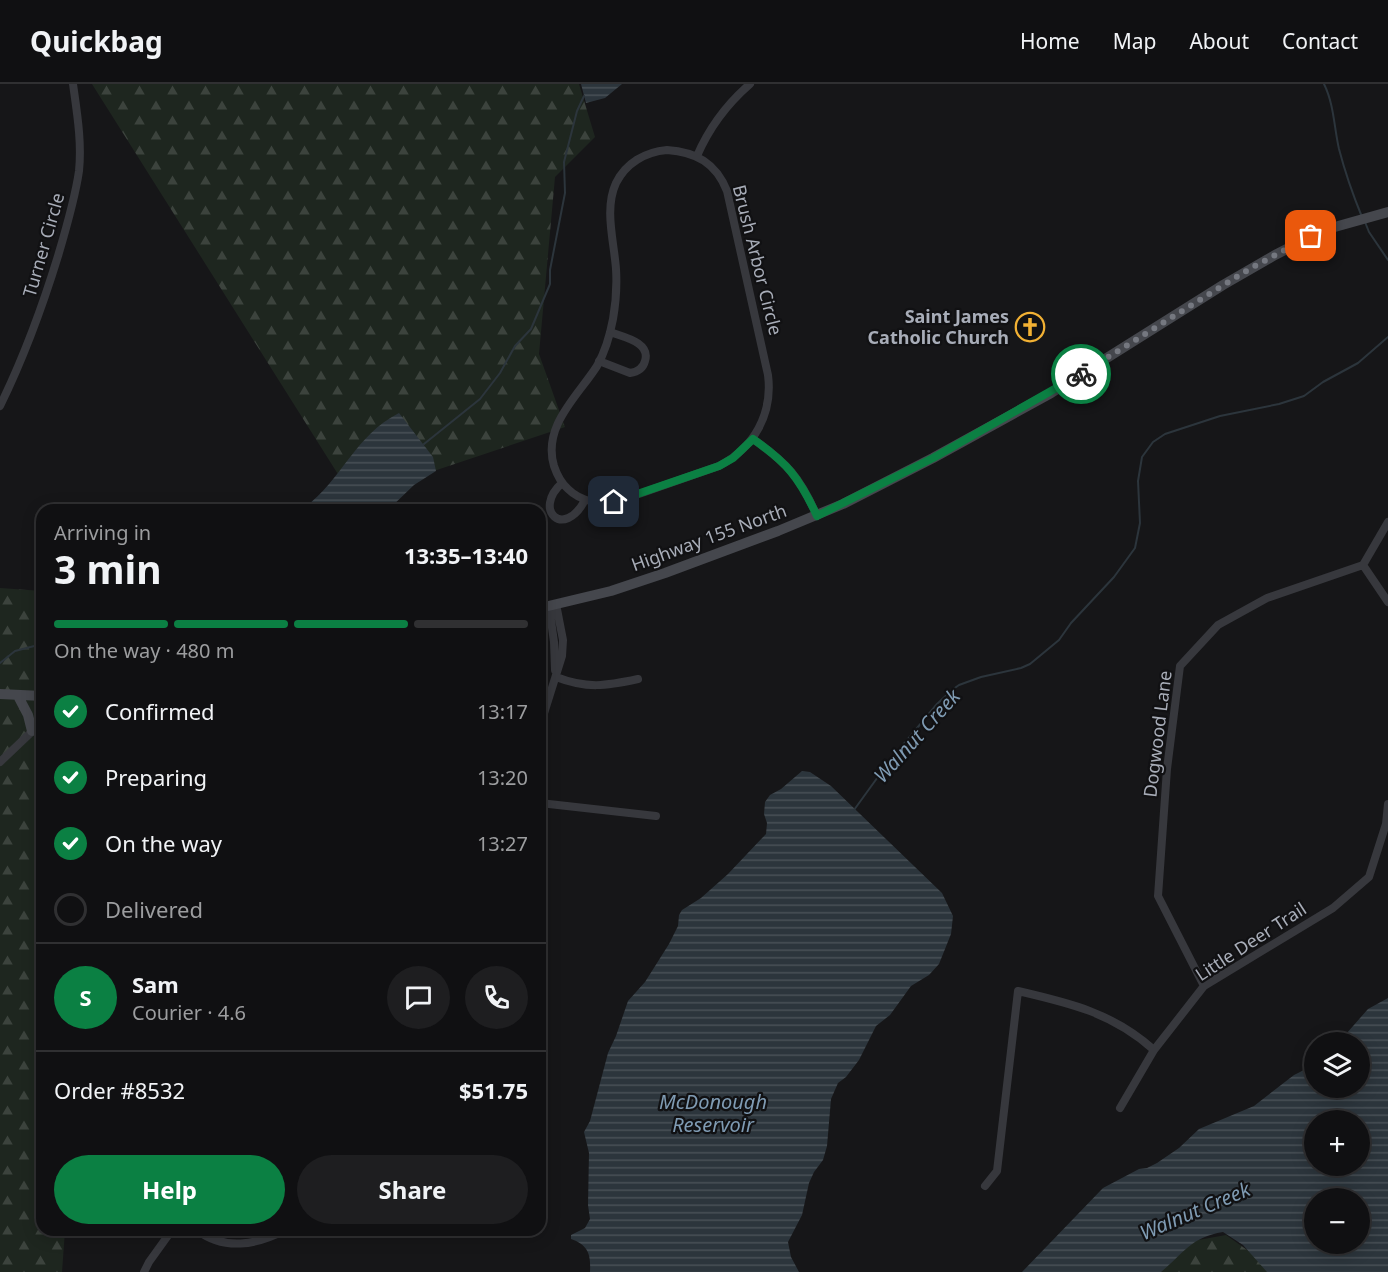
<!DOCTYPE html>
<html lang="en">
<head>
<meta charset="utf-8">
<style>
  :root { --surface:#101012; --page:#1e1e20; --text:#f1f3f6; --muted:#9c9d9f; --line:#303032; --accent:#0b8043 }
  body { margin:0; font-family:"Noto Sans",sans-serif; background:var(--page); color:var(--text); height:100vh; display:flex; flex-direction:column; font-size:22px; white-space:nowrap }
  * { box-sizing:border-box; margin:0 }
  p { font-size:20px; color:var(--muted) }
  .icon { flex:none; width:33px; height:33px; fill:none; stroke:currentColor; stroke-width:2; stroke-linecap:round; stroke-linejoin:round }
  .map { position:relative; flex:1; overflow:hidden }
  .panel { position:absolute; left:36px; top:420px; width:510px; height:732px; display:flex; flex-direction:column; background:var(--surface); border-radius:18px; box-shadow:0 3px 15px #0003,0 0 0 2px var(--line) }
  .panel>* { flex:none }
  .buttons { position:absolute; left:1304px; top:948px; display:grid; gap:12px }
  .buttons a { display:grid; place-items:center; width:66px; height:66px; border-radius:50%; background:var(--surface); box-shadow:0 3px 15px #0003,0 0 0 2px var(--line); font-size:30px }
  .pin { position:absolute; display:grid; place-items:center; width:51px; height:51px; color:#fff; margin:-26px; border-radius:12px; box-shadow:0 3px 9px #0006 }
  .courier { position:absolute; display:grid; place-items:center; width:60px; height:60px; margin:-30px; border:4px solid #0b8043; border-radius:50%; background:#fff; color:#222; box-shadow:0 2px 8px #0007 }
  .head em { font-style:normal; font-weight:700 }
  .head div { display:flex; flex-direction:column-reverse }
  .head { display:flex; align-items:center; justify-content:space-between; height:102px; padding:0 18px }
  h1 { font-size:39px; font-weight:700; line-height:45px }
  .bar { display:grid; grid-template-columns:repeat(4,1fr); gap:9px 6px; align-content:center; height:72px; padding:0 18px }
  .bar i { height:8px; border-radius:4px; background:var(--line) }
  .bar .selected { background:var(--accent) }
  .bar p { grid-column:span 4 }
  .line { display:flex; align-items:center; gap:15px; padding:0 18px; border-top:2px solid var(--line) }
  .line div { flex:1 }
  .round { display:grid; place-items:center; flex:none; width:63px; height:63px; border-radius:32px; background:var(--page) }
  ol { padding:0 18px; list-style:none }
  li { display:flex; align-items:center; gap:18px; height:66px }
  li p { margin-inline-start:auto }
  li .icon { padding:6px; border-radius:50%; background:var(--accent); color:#fff; stroke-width:4 }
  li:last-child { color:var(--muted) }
  li i { width:33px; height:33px; border:3px solid var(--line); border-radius:50% }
  .primary-button { display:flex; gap:12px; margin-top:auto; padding:12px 18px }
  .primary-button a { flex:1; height:69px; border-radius:36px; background:var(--accent); color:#fff; font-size:24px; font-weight:700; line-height:69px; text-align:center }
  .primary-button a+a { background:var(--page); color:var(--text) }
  header { display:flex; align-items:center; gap:36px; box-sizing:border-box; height:84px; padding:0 30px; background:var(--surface); border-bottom:2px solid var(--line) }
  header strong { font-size:28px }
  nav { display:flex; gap:33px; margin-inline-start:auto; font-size:21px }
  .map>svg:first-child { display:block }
  .forest { fill:url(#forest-firs) }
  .water { fill:url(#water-rules); fill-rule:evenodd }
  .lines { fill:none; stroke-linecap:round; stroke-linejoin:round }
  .stream { stroke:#2c353c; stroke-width:2 }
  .minor { stroke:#37383d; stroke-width:8 }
  .secondary { stroke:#45474d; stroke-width:10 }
  .done { stroke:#757880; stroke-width:6; stroke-dasharray:0 10.8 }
  .route { stroke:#0b8043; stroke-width:8 }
  .labels { text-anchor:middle; stroke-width:4.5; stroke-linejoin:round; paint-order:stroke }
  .street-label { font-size:18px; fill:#a8adb8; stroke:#111113 }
  .poi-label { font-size:18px; font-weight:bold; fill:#a8adb8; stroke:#111113; text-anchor:end }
  .water-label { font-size:20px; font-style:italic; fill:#7f9bb3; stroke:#111113 }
</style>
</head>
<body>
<header>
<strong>Quickbag</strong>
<nav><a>Home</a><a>Map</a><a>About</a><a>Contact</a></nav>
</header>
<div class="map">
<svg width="1388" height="1188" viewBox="0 0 1388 1188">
  <defs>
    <pattern id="forest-firs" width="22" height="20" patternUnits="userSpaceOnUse" patternTransform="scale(1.5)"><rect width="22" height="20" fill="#1e261f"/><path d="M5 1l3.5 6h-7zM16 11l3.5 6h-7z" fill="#3c433d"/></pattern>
    <pattern id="water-rules" width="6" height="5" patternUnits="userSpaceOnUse" patternTransform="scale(1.5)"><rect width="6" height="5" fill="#2c353c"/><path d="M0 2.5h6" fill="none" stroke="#485056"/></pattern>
  </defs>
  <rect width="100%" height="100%" fill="#161618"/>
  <!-- forest -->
  <path class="forest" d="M92 0H579L595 53 555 93 539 270 565 343 353 414Z
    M0 504 42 507V1146H65L62 1188H0Z
    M1226 1151 1264 1178 1273 1188H1148L1171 1161Z"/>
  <!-- water -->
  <path class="water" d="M581 0H622L605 14 586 19Z
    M399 329 433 373 436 387 414 401 388 426H305L304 424C342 396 355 351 399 329Z
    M802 687 810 688 831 702 942 809 953 832 951 850 939 880 929 891 911 902 890 931 876 942 859 976 846 993 838 999 831 1015 827 1062 823 1076 814 1088 809 1099 802 1131 788 1158 791 1173 799 1188H590C591 1170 588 1161 571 1155V1151L585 1144 590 1135 588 1121 589 1069 584 1048 590 1037 608 969 616 952 628 917 645 898 669 860 678 842 679 831 682 826 701 814 728 790 766 750 767 739 764 730 765 718 770 711 781 705Z
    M1388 914V1188H1267L1243 1161 1223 1148C1191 1153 1184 1169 1161 1188H1022L1103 1104 1139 1085 1147 1084 1157 1079 1179 1064 1199 1045 1254 1022 1294 991 1314 981V1004H1359V958H1339L1368 925ZM1314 1036H1359V1082H1314ZM1314 1114H1359V1160H1314Z"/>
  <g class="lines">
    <!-- stream -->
    <path class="stream" d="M1324 0C1334 20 1334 43 1339 65 1345 88 1353 111 1362 133
      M1365 138 1369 148 1388 176
      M424 360 480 315 500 289 515 262 531 245 550 200V186L565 109 564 78 577 27 584 12
      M0 579 15 567 42 560
      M854 726 888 679 937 620 952 606 959 601 981 593 1021 584 1030 580 1059 556 1071 539 1114 493 1135 464 1140 439 1138 397 1142 373 1153 358 1165 350 1220 332 1279 320 1304 312 1323 298 1358 279 1388 253"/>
    <!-- minor -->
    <path class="minor" d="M667 66C696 68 716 79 727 107L768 291C773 330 754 364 719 382L619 417C601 421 581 418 568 405 561 399 557 391 554 382 542 342 578 312 597 282 605 268 610 251 613 235 616 218 617 201 616 185 614 157 604 125 616 99 626 79 645 68 667 66Z
      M697 72C709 44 727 20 750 0
      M599 277 630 289C637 288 643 285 645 277 651 258 623 253 610 248
      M0 322C24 273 42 224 58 172 66 145 75 115 79 87 82 58 77 29 73 0
      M753 355C787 379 800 393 817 432
      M562 399C532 426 564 456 585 416
      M1363 481 1388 518
      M549 522 554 558 555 586
      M556 593C587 605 606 602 638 595
      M540 642 562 572 563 556 556 520
      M0 678 42 638
      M540 719 656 732
      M1204 902 1158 812 1167 685 1180 582 1218 541 1267 514 1363 481 1388 438
      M1120 1024 1154 966 1204 902 1333 824 1369 793 1386 740 1388 720
      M985 1102 997 1087 1018 907C1070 919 1113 929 1154 966
      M197 1146C224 1167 257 1161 285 1146
      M144 1188 149 1178 172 1146"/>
    <!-- secondary -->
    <path class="secondary" d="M540 524 611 507 665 489 778 447 843 420 933 374 1051 309 1223 201 1275 171 1324 146 1388 128
      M0 610 42 612
      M18 612 28 631 32 647"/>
  </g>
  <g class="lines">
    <!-- done -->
    <path class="done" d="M1081 290 1251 184 1311 152"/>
    <!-- route -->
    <path class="route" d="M614 418 719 382 733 374 753 355C787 379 799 393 817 432L933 374 1081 290"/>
  </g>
  <!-- icons -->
  <defs>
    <g id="church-ring" transform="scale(1.5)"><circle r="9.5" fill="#111113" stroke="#f2b134" stroke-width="1.5"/><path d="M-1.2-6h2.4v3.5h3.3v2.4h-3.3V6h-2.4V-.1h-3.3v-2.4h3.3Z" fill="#f2b134"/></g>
  </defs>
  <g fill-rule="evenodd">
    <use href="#church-ring" x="1030" y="243"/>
  </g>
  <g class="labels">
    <!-- street labels -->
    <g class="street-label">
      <text transform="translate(44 161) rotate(-74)" y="6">Turner Circle</text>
      <text transform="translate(757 176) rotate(76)" y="6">Brush Arbor Circle</text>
      <text transform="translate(709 454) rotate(-20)" y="6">Highway 155 North</text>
      <text transform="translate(1158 650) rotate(-83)" y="6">Dogwood Lane</text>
      <text transform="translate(1251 858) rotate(-33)" y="6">Little Deer Trail</text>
    </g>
    <!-- poi labels -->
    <g class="poi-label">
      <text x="1009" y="239">Saint James<tspan x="1009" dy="21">Catholic Church</tspan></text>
    </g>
    <!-- water labels -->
    <g class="water-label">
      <text transform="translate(917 652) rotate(-48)" y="7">Walnut Creek</text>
      <text x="713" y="1025">McDonough<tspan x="713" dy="23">Reservoir</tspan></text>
      <text transform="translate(1195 1127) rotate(-23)" y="7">Walnut Creek</text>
    </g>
  </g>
</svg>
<div class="buttons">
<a><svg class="icon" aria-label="layers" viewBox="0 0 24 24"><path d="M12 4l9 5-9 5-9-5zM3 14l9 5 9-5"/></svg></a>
<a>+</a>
<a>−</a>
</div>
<div class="pin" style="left:1311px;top:152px;background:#ea580c"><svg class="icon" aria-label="bag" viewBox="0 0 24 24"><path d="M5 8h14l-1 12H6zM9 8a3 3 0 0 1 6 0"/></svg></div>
<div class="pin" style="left:614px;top:418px;background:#1f2937"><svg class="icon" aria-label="home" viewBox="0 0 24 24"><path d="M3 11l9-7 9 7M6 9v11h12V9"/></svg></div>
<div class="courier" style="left:1081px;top:290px"><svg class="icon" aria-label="bike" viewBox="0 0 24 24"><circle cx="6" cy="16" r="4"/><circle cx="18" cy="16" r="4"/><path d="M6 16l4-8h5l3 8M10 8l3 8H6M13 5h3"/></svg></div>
<section class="panel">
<div class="head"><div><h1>3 min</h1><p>Arriving in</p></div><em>13:35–13:40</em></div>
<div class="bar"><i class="selected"></i><i class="selected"></i><i class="selected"></i><i></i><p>On the way · 480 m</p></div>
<ol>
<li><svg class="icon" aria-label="check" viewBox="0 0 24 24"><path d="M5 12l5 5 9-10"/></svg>Confirmed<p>13:17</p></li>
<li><svg class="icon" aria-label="check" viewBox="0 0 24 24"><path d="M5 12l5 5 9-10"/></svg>Preparing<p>13:20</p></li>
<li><svg class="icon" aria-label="check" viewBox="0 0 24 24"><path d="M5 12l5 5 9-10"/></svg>On the way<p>13:27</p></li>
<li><i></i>Delivered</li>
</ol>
<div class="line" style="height:108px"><b class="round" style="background:var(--accent);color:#fff">S</b><div><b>Sam</b><p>Courier · 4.6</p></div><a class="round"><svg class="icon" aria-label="chat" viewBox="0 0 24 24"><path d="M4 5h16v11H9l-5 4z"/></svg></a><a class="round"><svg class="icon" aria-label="phone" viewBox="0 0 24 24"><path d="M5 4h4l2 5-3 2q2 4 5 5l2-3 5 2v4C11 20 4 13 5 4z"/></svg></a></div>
<div class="line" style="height:78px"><div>Order #8532</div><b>$51.75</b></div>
<div class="primary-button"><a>Help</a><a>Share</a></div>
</section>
</div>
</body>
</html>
